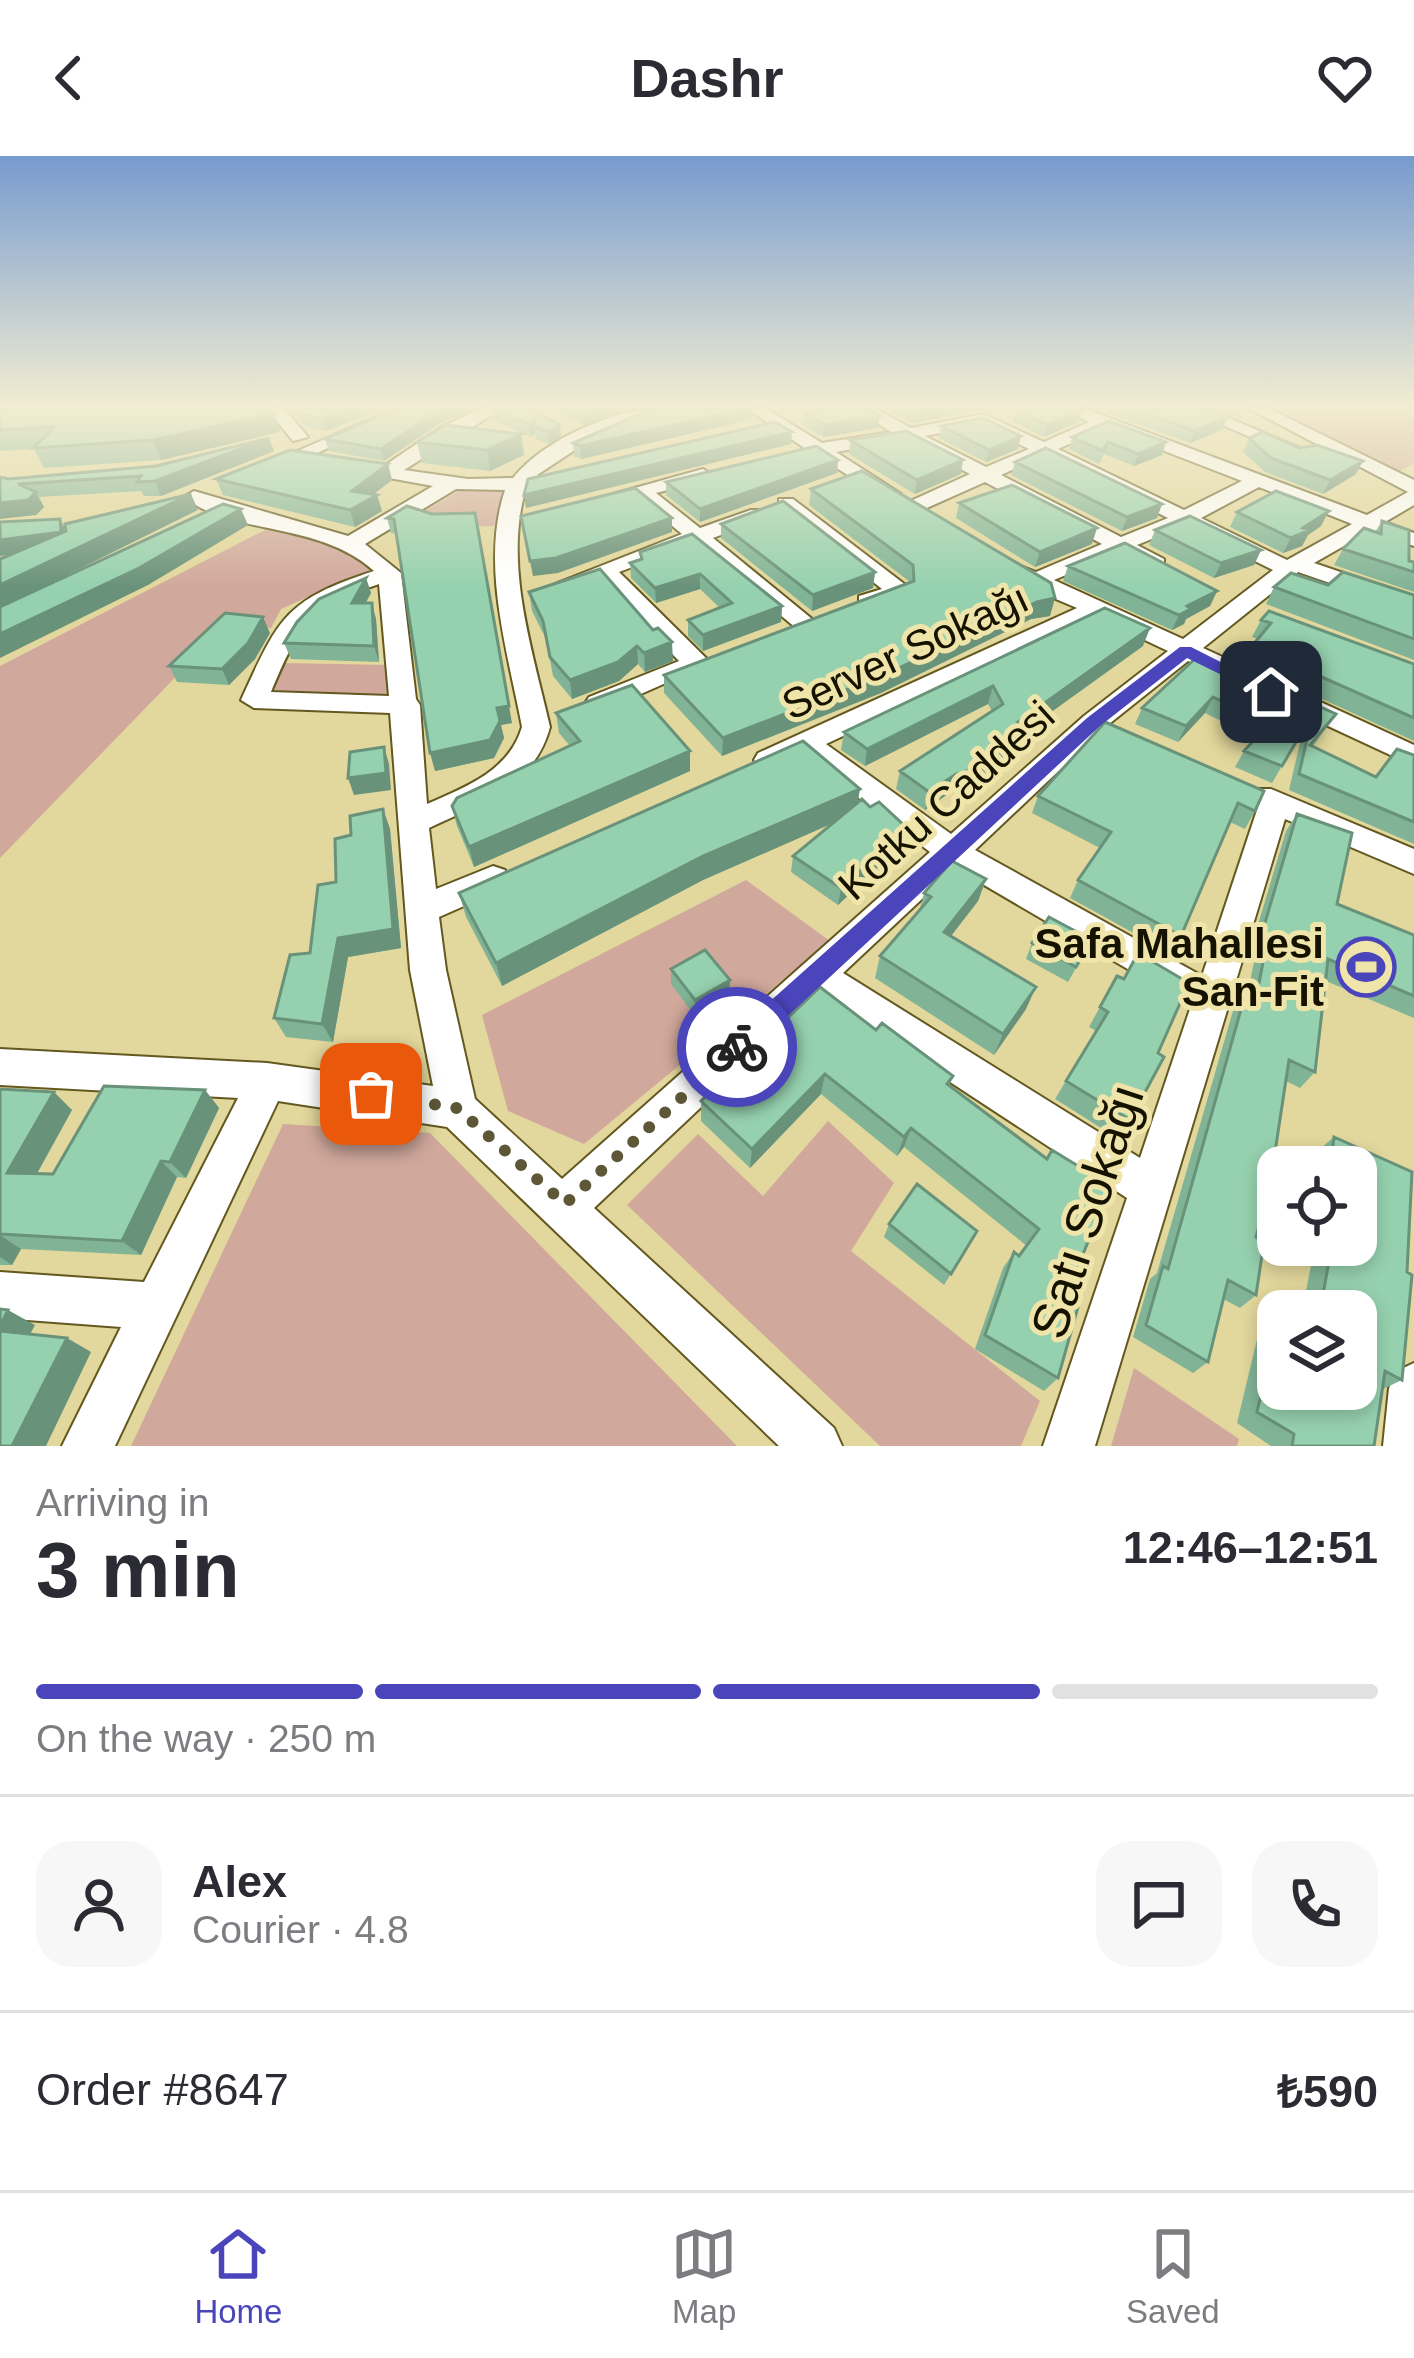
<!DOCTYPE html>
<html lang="en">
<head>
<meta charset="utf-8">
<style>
  :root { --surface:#fff; --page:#f7f7f7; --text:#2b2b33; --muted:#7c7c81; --line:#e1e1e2; --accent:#4b45bc }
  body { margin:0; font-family:Arial,sans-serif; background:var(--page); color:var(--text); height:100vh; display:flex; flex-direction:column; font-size:45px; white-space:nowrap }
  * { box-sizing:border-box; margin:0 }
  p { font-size:39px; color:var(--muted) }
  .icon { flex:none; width:66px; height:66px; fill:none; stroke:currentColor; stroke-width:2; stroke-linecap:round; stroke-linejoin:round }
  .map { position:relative; height:1290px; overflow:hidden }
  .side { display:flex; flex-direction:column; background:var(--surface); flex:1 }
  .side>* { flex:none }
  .fabs { position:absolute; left:1257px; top:990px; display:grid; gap:24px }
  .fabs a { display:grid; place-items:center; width:120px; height:120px; border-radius:24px; background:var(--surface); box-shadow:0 6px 18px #0003; font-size:60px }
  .pin { position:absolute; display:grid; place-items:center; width:102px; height:102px; color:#fff; margin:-51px; border-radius:24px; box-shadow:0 6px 18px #0006 }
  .courier { position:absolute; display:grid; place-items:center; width:120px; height:120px; margin:-60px; border:9px solid #4b45bc; border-radius:50%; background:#fff; color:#222; box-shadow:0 3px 15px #0007 }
  .summary em { font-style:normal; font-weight:800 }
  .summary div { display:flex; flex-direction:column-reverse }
  .summary { display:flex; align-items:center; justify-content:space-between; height:204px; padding:0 36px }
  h1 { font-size:78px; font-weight:800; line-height:90px }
  .bar { display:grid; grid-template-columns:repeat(4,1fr); gap:18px 12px; align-content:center; height:144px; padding:0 36px }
  .bar i { height:15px; border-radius:9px; background:var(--line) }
  .bar .current { background:var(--accent) }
  .bar p { grid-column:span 4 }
  .line { display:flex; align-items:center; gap:30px; padding:0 36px; border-top:3px solid var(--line) }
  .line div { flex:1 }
  .round { display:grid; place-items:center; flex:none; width:126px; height:126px; border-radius:36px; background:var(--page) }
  header { display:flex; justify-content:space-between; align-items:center; height:156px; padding:0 36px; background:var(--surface); font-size:54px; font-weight:800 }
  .dock { display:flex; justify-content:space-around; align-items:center; height:168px; border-top:3px solid var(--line); background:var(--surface); font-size:33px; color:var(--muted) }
  .dock a { display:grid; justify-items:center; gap:6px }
  .dock .current { color:var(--accent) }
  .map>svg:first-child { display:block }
  .green { fill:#d1a99c }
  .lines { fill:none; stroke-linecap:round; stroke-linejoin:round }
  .minor-casing { stroke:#63581f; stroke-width:4 }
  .minor { fill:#fff; fill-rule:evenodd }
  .wall { fill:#81b496 }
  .shaded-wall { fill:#69927a }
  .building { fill:#96d1af; stroke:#69927a; stroke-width:3 }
  .route { fill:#4b45bc }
  .done { stroke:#5d5737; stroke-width:12; stroke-dasharray:0 21.6 }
  .labels { text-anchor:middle; stroke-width:10; stroke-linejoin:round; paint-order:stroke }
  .street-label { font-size:42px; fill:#161200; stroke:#efe4a9 }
  .poi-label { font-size:42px; font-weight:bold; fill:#161200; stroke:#efe4a9; text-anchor:end }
  .near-street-label { font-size:51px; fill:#161200; stroke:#efe4a9 }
</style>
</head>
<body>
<header><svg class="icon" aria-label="back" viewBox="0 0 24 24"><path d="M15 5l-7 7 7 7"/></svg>Dashr<svg class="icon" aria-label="heart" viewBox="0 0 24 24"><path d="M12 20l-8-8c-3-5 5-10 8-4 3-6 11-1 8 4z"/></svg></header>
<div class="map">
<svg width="1414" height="1290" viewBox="0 0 1414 1290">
  <rect width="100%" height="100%" fill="#e2d79c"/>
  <!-- green -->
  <path class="green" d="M1264 252H1414V307L1392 320Z
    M467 330 507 333 494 370 447 371 413 362Z
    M265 374 332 387 374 412 281 453 271 472 227 468 0 702V510Z
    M283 507 389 509V541L271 537Z
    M746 724 830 785 584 988 508 955 482 859Z
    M828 965 894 1027 851 1095 1040 1245 1021 1290H880L627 1049 698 978 763 1040Z
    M283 968 430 977 737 1290H131Z
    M1134 1212 1239 1283 1237 1290H1111Z"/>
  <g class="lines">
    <!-- minor casing -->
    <g class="minor-casing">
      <path id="minor" d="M174 252H284L308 281 293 285 272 259 183 264 177 263Z
        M396 252H418L279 314 263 310Z
        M482 252H503L404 314 468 323 513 322C545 282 620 250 669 252L587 286 537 319 546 324 543 328 526 332C503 408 533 496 550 571 534 631 479 648 429 672L436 733 493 710 505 714 509 723 505 732 439 761 446 814 475 943 562 1023 930 696 802 599 768 614 758 611 754 604 758 597 1077 452 1025 430 1007 416 1018 409 1036 416 1102 388 985 326 920 355H906V347L970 318 905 284 836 296 901 338 884 342 816 299H801L803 291 746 252H765L822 287 891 276 854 252H874L911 272 983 258 1044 286 1089 266 1061 252H1083L1367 359 1408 336 1248 252H1268L1414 324V349L1385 366 1414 377V390L1370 375 1314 407 1414 441V456L1298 416 1203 492 1414 589V610L1188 505 1104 572 975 694 1202 820 1258 651 1245 640 1249 633H1271L1414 693V718L1285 663 1095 1290H1043L1127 1042 819 840 594 1052 834 1272 842 1290H779L447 971 278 945 115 1290H62L121 1171 0 1162V1116L144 1126 238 942 0 929V893L267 907 433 930 410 814 390 557 254 552 241 544C279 461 285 444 374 415 319 365 232 380 184 341L194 335 348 380 433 330 345 314V306L384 310 440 272ZM981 269 1029 293 986 311 925 280ZM1105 272 1242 325 1184 354 1058 293ZM1043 300 1168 362 1121 381 1001 319ZM1259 331 1352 368 1287 404 1201 362ZM456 333 505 334C480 408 508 497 522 571 509 615 466 631 427 648L420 549 416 543 401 417 365 388ZM1184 370 1273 414 1183 483 1054 424 1119 397 1148 413H1164V403L1137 389ZM379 428 389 540 271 536C299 470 309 451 379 428ZM1096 461 1168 495 1084 560 951 678 826 588ZM955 712 1191 850 1140 1002 843 817Z
        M1183 252H1205L1300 292 1285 296Z
        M703 313 713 319 710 323 656 337 700 372 751 354H765V362L713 382 817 467 814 472H796L694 388 619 416 711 507 607 553H589L585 547 589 541 679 505 600 423 566 435 555 428 682 378 637 341 598 351 588 345Z
        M779 343H793L907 430V440L859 450V440L882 433 779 351Z
        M1414 1207V1290H1383L1389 1232 1397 1215Z"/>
    </g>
    <!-- minor -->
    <use href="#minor" class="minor"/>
  </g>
  <!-- wall -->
  <path class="wall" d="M0 252 274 257 280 276 161 304 44 312 34 293 0 295Z
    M288 252H385L325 275 305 270Z
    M400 252H480L439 268 384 305 329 295 325 283Z
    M491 252 560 269 561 281 549 288 536 283 535 277 531 281 493 264Z
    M548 252H632L584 269Z
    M882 252H990L912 267Z
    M1094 252H1203L1227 262 1222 274 1190 287Z
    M1216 252H1246L1241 262Z
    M1015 253 1078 266 1044 281 1012 265Z
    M805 257 878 272 823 281 804 270Z
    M753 263 581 303 574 300 573 287Z
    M1109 265 1162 299 1134 310 1104 298 1099 308 1069 293 1072 281Z
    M941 270 1018 293 986 306 939 282Z
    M521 278 524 299 490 315 422 307 417 286Z
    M269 282 274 295 161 340H144L141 335 38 341 44 351 36 359 9 323 156 310Z
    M1249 282 1356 318 1323 338 1265 316 1243 296Z
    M850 284 961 318 915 338 849 298Z
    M838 304 837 317 700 366 666 339V326Z
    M1015 306 1162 348 1157 362 1122 375 1011 319Z
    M388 308 392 324 374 338 377 339 382 355 355 371 223 339 216 323Z
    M811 333 1050 460 1031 463 881 537 722 600 664 537V519L910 426 809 349Z
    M959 347 1092 388 1035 411 956 362Z
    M407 350 512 567 501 569 504 582 494 602 435 615 396 378 391 377 387 362Z
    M1237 356 1321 370 1308 379 1302 390 1283 397 1230 371Z
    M1382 365 1409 405 1414 406V436L1334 409 1343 393 1375 376Z
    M721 368 875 416 873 432 812 455 721 382Z
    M1155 374 1261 394 1254 409 1214 422 1149 389Z
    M640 396 782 450 781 466 703 495 688 480V464L720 452 700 433 656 447 631 422 630 407 641 403Z
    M1068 410 1217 435 1210 450 1186 463 1184 468 1172 474 1063 425Z
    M366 422 371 437 365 447 376 463 379 506 291 503 284 487Z
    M1328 429 1414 439V504L1266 448 1274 431Z
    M529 436 673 505 645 516 638 508 619 525 572 543 553 520 546 483 532 455Z
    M1105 452 1143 490 1022 577 1019 588 986 616 983 626 952 635 925 654 896 633 900 615 992 555 988 548 865 610 841 594 844 576Z
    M1261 464 1414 508V585L1243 507 1258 483 1252 481Z
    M270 477 255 503 229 529 177 526 169 510Z
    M1230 516 1336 558 1313 590 1376 621 1414 599V688L1289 634 1303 574 1272 627 1235 611 1244 595 1256 582 1205 557 1178 586 1135 568 1142 552Z
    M556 557 690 595V615L474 711 457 670 452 650 570 590 559 577Z
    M1105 566 1255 655 1245 673 1230 666 1181 780 1170 797 1070 742 1078 724 1100 692 1032 657 1038 640Z
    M857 647 903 688 838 749 791 716 793 700 833 667 703 724 502 830 466 761 459 737Z
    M383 653 390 673 401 792 348 801 333 886 286 881 274 862 310 797 336 726 351 679Z
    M1297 658 1337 748 1414 779V862L1326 825 1315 916 1300 932 1286 925 1256 1081V1139L1240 1152 1223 1143 1208 1206 1193 1217 1133 1181 1150 1123 1157 1117 1233 855 1245 839H1247L1256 797 1250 795 1286 675Z
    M986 723 978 745 951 780 1026 853 994 899 875 822 880 800 919 756 924 737Z
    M1092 784 1068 826 1026 803 1032 787Z
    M671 813 730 824 729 840 695 860 671 828Z
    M1117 820 1158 897 1130 964 1117 982 1055 943 1096 875 1089 871Z
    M876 874 953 920 949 930 1046 1003 1052 994 1067 1137 1058 1222 1044 1235 975 1193 1003 1112 1014 1096 1019 1100 1027 1090 904 991 897 1000 821 938 750 1012 701 965V945Z
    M0 933 72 954 37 1018H53L205 934 219 952 186 1022 177 1021 141 1099 21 1093 12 1109H0Z
    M1334 981 1412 1016 1407 1116 1412 1119 1402 1224 1383 1233 1374 1290H1271L1237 1267 1259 1175 1278 1162V1233H1356V1155H1302L1315 1089H1356V1011H1313L1314 998Z
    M889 1068 977 1075 944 1129 884 1081Z"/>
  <!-- shaded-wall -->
  <path class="shaded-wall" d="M351 252H385L325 275 321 263Z
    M447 252H480L439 268 384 305 381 293 436 256Z
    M599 252H632L584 269 583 257Z
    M753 252V263L581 303 580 290Z
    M782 252H803L782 256Z
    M933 252H990L912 267 914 255Z
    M1082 254 1078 266 1044 281 1047 269Z
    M274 257 280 276 161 304 153 284Z
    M880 260 878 272 823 281 824 269Z
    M1227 262 1222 274 1190 287 1194 275Z
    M535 263V277L531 281 530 269Z
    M560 269 561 281 549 288 547 276Z
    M792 276 791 288 526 352 524 339Z
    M521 278 524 299 490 315 487 294Z
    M1021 280 1018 293 986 306 989 294Z
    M269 282 274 295 161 340 155 325Z
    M1166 286 1162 299 1134 310 1138 298Z
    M838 304 837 317 700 366V353Z
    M963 304 961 318 915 338 917 324Z
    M1363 305 1356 318 1323 338 1330 324Z
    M388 308 392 324 362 347 377 339 382 355 355 371 350 354 352 335Z
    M36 336 44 351 36 359 0 363V347Z
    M191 338 198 354 0 452V429Z
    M1162 348 1157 362 1122 375 1127 361Z
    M241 353 248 369 148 429 0 502V478Z
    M1329 355 1321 370 1308 379 1302 390 1283 397 1291 382Z
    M475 357 512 567 501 569 504 582 494 602 435 615 430 597 497 552Z
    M672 362V376L558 417 533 420 530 405Z
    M60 363 68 378 69 391 0 400V384Z
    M1097 372 1092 388 1035 411 1040 396Z
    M1261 394 1254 409 1214 422 1221 407Z
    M875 416 873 432 812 455 813 439Z
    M700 418V433L656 447 655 432Z
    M366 422 371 437 357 463 352 447Z
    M1217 435 1210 450 1186 463 1184 468 1172 474 1179 459 1187 450Z
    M1055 442 1050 460 1031 463 881 537 722 600 723 582 1037 446Z
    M372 447 376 463 379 506 374 490Z
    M782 450 781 466 703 495V479Z
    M263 461 270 477 255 503 229 529 222 513Z
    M1150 472 1143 490 1022 577 1019 588 986 616 983 626 952 635 925 654 929 636 956 618 985 605 1018 566Z
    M672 486 673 505 645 516 644 497Z
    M637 490 638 508 619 525 572 543 570 524Z
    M993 530 988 548 865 610 867 593Z
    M1213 541 1205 557 1178 586 1186 570Z
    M384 591 389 608 391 634 354 639 348 622Z
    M690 595V615L474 711 469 691Z
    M860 633 856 657 703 724 502 830 496 807 703 700Z
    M383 653 390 673 401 792 348 801 333 886 322 868 338 782Z
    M907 672 903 688 838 749 841 732Z
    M986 723 978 745 937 798 944 776Z
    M730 824 729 840 695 860V844Z
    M1036 831 1026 853 994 899 1003 878Z
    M825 918 821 938 750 1012 752 993Z
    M205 934 219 952 186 1022 170 1006Z
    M54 936 72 954 28 1033 7 1017Z
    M911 972 904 991 897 1000 904 981Z
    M161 1005 177 1021 141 1099 122 1085Z
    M0 1079 21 1093 12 1109 0 1101Z
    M8 1154 35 1169 24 1190 0 1177V1170Z
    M67 1182 91 1196 46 1290H12Z"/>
  <!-- building -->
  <path class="building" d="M0 252H269L274 257 153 284 33 292 55 271 0 274Z
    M295 252H351L321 263 301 258Z
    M400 252H447L436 256 381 293 325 283Z
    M491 252H528L560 269 547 276 534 270 535 263 530 269Z
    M572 252H599L583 257Z
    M654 252H750L580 290 573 287Z
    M824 252H867L880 260 824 269 805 257Z
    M906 252H933L914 255Z
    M1020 252H1077L1082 254 1047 269 1015 253Z
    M1130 252H1203L1227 262 1194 275Z
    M983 262 1021 280 989 294 941 270Z
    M1109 265 1166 286 1138 298 1108 286 1103 295 1072 281Z
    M775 266 792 276 524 339 528 323Z
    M446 269 521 278 487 294 417 286Z
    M906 275 963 304 917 324 850 284Z
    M1263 276 1300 292 1317 289 1363 305 1330 324 1271 302 1249 282Z
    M269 282 155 325 137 326 141 320 18 328 36 336 28 344 0 347V321L9 323 156 310Z
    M816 290 838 304 700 353 666 326Z
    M1046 292 1162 348 1127 361 1015 306Z
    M290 294 388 308 352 335 377 339 350 354 216 323Z
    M862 315 1051 427 1055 442 1037 446 884 519 723 582 664 519 914 425 913 409 811 333Z
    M1012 329 1097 372 1040 396 959 347Z
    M635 332 672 362 556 402 530 405 521 360Z
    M1276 335 1329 355 1303 372 1310 374 1291 382 1237 356Z
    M191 338 0 429V403L66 375 65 368Z
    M783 345 875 416 813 439 721 368Z
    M223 348 241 353 139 412 0 478V451Z
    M407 350 432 358 475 357 509 550 497 552 500 565 490 584 430 597 394 363 387 362Z
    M1190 360 1261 394 1221 407 1155 374Z
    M60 363 61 376 0 384V366Z
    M1382 365 1409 374V405L1414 406V416L1343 393 1364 372 1381 378Z
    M692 378 782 450 703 479 688 464 732 447 700 418 655 432 630 407 642 403 640 396Z
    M1125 387 1217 435 1187 450 1191 453 1179 459 1068 410Z
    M600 413 653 474 658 472 672 486 644 497 637 490 618 506 570 524 550 501 543 465 529 436Z
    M1343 416 1414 439V483L1274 431 1291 417 1328 429Z
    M366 422 352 447H372L374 490 284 487 297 466 319 443Z
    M1105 452 1150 472 1018 566 1025 570 985 605 989 608 956 618 929 636 900 615 1003 548 993 530 867 593 844 576Z
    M1269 455 1414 508V562L1252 490 1271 467 1261 464Z
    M225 457 263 461 248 487 222 513 169 510Z
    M1197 501 1230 516 1234 512 1336 558 1310 589 1376 621 1397 593 1414 599V666L1299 618 1313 557 1282 610 1244 595 1269 568 1213 541 1186 570 1142 552Z
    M632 529 690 595 469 691 452 650 457 642 580 585 556 557Z
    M1105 566 1264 635 1255 655 1238 647 1181 780 1078 724 1111 676 1038 640Z
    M803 585 860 633 703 700 496 807 459 737Z
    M384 591 386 617 348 622 350 596Z
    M862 643 870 651 879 646 907 672 841 732 793 700Z
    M383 653 393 773 338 782 322 868 274 862 290 799 310 797 318 729 336 726 335 683 351 679 350 660Z
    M1297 658 1352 677 1337 748 1414 779V840L1328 803 1315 916 1289 904 1270 1029 1256 1081 1264 1086 1256 1139 1228 1124 1208 1206 1146 1169 1163 1110 1168 1113 1245 839 1256 843 1268 780 1262 777Z
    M952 705 986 723 944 776 1036 831 1003 878 880 800 931 741 924 737Z
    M1049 761 1092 784 1076 811 1032 787Z
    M705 794 730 824 695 844 671 813Z
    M1138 797 1189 827 1158 897 1164 901 1130 964 1066 925 1108 856 1100 851 1117 820 1124 823Z
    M820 831 876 874 882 867 953 920 947 928 1047 1003 1052 994 1111 1030 1067 1137 1080 1144 1058 1222 985 1179 1014 1096 1019 1100 1039 1073 911 972 904 981 825 918 752 993 701 945Z
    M104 930 205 934 170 1006 161 1005 122 1085 0 1078V933L54 936 7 1017 53 1018Z
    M1334 981 1412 1016 1407 1116 1412 1119 1402 1224 1385 1215 1374 1290H1292L1294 1278 1257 1256 1278 1167V1233H1356V1155H1320L1332 1089H1356V1011H1330Z
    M917 1028 977 1075 951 1118 889 1068Z
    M0 1153 8 1154 0 1170Z
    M0 1175 67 1182 12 1290H0Z"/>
  <!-- sky -->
  <linearGradient id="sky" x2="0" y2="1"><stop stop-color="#779bcf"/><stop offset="0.58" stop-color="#f2edd2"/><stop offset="1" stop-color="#f2edd2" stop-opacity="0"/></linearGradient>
  <rect width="1414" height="432" fill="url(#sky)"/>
  <!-- route -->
  <path class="route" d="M1180 491H1191L1280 536 1265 540 1187 502 1100 570 746 899H728V883L1087 562Z"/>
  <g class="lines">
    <!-- done -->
    <path class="done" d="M371 938 457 952 565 1048 737 891"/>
  </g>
  <!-- icons -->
  <defs>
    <g id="stadium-ring" transform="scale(3)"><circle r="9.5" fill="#efe4a9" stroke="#4b45bc" stroke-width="1.5"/><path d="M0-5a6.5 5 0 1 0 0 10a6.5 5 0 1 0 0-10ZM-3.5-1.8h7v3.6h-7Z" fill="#4b45bc"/></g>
  </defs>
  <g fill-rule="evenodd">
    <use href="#stadium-ring" x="1366" y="811"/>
  </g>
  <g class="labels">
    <!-- street labels -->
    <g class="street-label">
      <text transform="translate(905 495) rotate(-25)" y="15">Server Sokağı</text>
      <text transform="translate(946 644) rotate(-42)" y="15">Kotku Caddesi</text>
    </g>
    <!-- poi labels -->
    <g class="poi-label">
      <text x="1324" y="802">Safa Mahallesi<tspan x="1324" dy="48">San-Fit</tspan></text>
    </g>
    <!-- near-street labels -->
    <g class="near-street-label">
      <text transform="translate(1087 1055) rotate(-72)" y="18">Satı Sokağı</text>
    </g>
  </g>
</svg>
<div class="fabs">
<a><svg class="icon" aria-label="locate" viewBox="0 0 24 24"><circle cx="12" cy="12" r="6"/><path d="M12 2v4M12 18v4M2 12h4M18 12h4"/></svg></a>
<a><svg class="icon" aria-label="layers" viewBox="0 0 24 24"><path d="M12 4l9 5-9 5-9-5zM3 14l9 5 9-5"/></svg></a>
</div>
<div class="pin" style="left:371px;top:938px;background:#ea580c"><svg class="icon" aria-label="bag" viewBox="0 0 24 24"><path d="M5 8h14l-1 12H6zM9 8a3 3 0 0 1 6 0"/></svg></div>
<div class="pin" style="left:1271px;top:536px;background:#1f2937"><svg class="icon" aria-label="home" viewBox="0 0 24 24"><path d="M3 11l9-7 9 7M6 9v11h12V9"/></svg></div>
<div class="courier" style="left:737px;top:891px"><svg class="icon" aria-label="bike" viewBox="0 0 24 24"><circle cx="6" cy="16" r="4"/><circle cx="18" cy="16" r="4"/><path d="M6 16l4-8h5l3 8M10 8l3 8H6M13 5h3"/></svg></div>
</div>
<section class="side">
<div class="summary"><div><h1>3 min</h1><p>Arriving in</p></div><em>12:46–12:51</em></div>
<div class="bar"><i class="current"></i><i class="current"></i><i class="current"></i><i></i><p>On the way · 250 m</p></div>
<div class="line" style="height:216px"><a class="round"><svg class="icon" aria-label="person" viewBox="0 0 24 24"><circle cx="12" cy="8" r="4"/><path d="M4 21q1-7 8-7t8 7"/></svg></a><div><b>Alex</b><p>Courier · 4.8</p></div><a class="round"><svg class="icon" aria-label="chat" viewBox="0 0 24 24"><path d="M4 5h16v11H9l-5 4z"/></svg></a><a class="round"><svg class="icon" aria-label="phone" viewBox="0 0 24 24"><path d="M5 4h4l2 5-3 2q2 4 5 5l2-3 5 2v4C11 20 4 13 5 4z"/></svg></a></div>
<div class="line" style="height:156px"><div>Order #8647</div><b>₺590</b></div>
</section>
<nav class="dock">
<a class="current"><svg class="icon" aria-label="home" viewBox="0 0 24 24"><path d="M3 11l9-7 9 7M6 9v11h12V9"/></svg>Home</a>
<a><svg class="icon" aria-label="map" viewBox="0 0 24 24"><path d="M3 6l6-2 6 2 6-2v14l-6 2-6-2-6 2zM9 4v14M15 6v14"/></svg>Map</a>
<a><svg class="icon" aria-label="saved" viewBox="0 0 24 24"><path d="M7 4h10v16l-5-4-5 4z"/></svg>Saved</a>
</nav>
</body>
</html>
